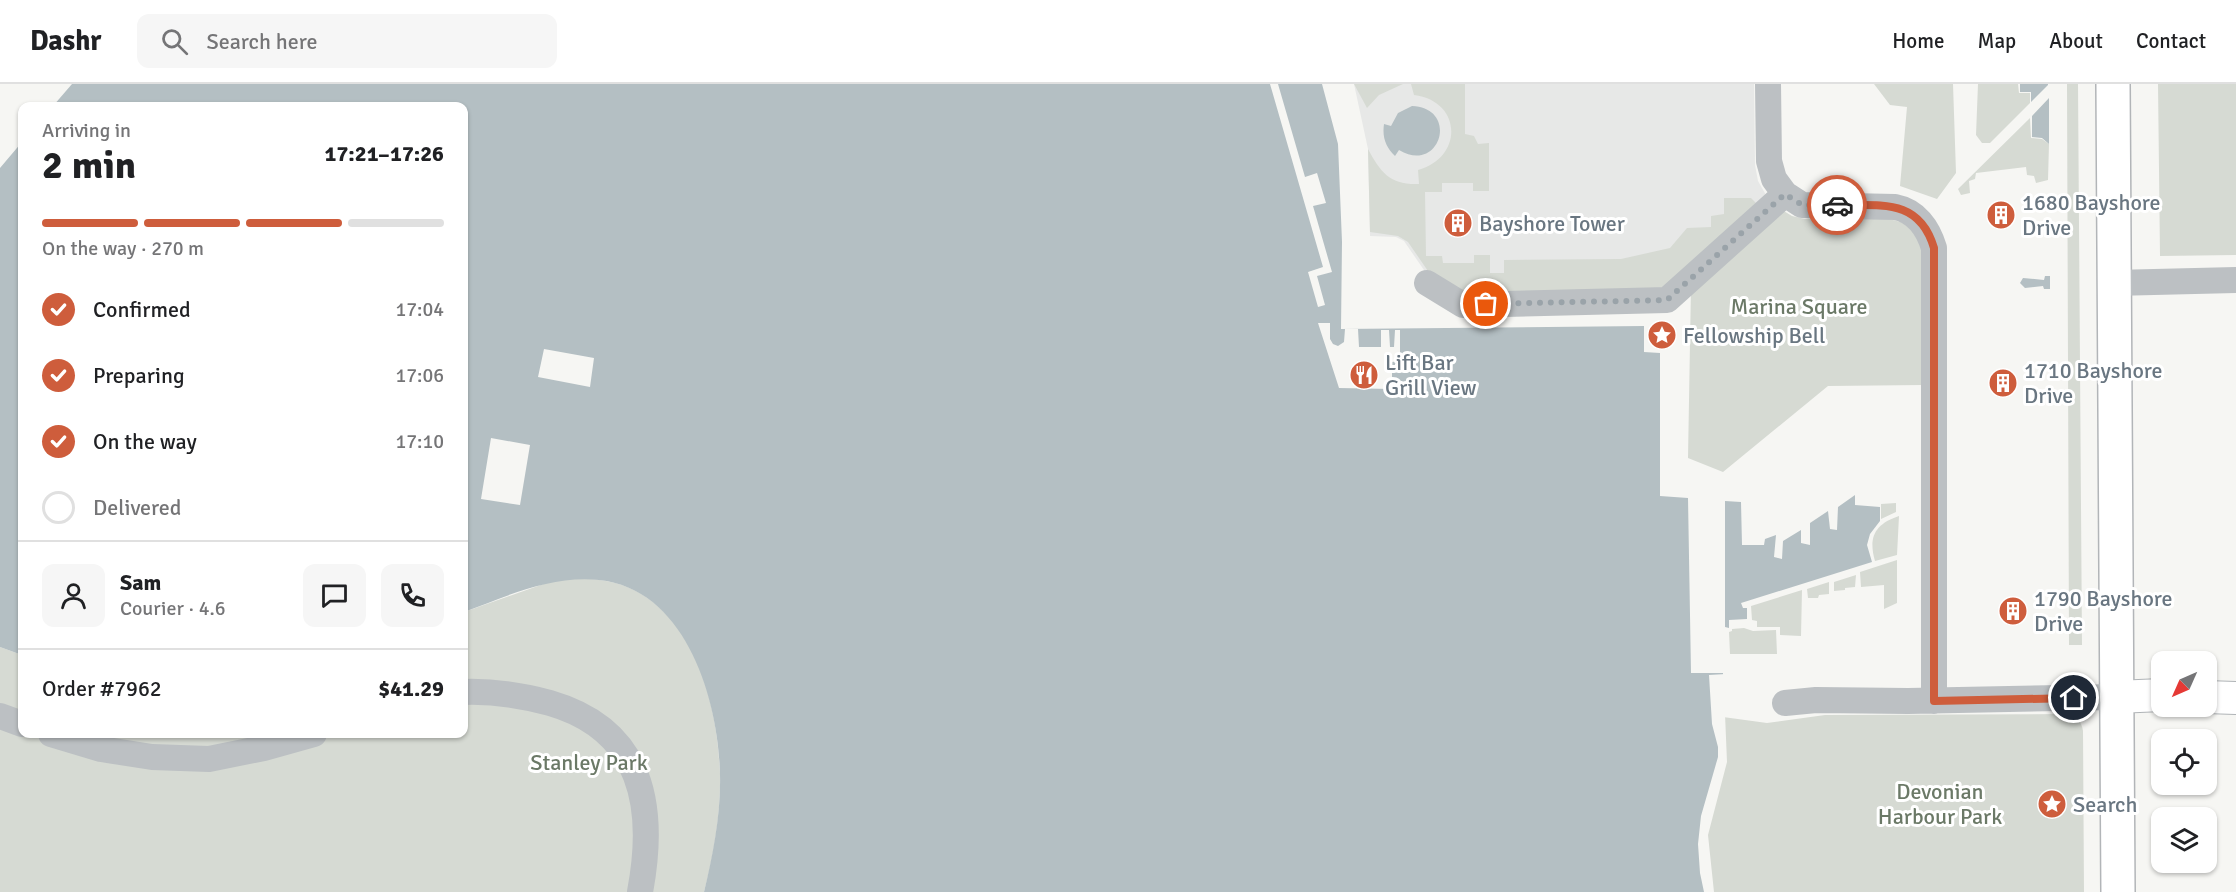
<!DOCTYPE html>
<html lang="en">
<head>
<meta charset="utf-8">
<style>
  :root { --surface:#fff; --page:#f6f6f6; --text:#202124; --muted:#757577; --line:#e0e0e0; --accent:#ce5d3c }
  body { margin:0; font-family:Signika,sans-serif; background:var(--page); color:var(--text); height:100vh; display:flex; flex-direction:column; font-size:22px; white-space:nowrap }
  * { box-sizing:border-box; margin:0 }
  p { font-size:20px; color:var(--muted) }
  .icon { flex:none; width:33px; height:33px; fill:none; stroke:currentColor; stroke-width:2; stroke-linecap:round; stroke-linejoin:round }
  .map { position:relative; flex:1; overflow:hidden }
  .side { position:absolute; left:18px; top:18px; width:450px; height:636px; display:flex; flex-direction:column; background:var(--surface); border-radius:12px; box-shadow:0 2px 4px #0004 }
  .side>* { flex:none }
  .needle { width:39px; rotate:225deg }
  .controls { position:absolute; left:2151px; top:567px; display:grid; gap:12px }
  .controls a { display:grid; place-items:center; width:66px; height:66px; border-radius:12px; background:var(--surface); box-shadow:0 2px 4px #0004; font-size:30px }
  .pin { position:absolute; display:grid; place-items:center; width:51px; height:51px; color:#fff; margin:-26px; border:3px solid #fff; border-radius:50%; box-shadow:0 2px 6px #0007 }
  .courier { position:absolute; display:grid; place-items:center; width:60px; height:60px; margin:-30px; border:4px solid #ce5d3c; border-radius:50%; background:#fff; color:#222; box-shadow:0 2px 8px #0007 }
  .summary em { font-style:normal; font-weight:700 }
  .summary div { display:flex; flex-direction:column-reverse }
  .summary { display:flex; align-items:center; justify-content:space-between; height:102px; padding:0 24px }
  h1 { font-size:39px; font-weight:700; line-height:45px }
  .bar { display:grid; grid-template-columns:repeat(4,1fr); gap:9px 6px; align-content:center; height:72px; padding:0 24px }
  .bar i { height:8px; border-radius:4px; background:var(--line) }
  .bar .active { background:var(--accent) }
  .bar p { grid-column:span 4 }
  .line { display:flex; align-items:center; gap:15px; padding:0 24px; border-top:2px solid var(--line) }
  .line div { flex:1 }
  .round { display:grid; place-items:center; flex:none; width:63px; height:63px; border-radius:12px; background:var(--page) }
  ol { padding:0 24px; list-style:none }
  li { display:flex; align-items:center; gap:18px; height:66px }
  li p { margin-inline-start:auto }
  li .icon { padding:6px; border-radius:50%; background:var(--accent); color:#fff; stroke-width:4 }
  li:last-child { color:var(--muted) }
  li i { width:33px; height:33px; border:3px solid var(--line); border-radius:50% }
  header { display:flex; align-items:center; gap:36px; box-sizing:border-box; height:84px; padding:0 30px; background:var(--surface); border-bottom:2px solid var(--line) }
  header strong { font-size:28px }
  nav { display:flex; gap:33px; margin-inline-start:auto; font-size:21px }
  .search { width:420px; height:54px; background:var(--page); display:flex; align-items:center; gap:15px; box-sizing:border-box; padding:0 21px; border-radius:12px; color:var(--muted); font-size:22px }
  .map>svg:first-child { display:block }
  .built { fill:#e7e8e7 }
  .green { fill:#d6dad3 }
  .water { fill:#b4bfc3 }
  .pier { fill:#f6f6f3 }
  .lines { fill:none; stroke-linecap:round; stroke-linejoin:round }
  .major-casing { stroke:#b0b4b7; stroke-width:34 }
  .highway-casing { stroke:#b2b5b8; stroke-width:36 }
  .minor { stroke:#bcc0c3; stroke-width:26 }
  .major { stroke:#fff; stroke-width:32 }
  .highway { stroke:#fff; stroke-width:33 }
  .done { stroke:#9aa3a9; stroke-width:6; stroke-dasharray:0 10.8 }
  .route { stroke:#ce5d3c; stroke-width:8 }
  .labels { text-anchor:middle; stroke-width:6; stroke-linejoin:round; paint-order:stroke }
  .poi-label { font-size:22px; fill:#697681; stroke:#fff; text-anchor:start }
  .park-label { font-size:22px; fill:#6b7967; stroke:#fff }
</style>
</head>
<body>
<header>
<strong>Dashr</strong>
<div class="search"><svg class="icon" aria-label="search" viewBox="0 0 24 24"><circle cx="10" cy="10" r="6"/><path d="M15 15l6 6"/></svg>Search here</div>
<nav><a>Home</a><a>Map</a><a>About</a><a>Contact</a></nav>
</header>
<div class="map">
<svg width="2236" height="808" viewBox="0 0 2236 808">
  <rect width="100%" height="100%" fill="#f6f6f3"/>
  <!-- built -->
  <path class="built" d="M1354 0H1754L1755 81 1758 97 1766 111 1661 210 1426 189 1404 157 1396 153 1370 152 1368 65Z"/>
  <!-- green -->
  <path class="green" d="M1354 0H1403L1379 11 1367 24Z
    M1411 0H1465V50L1474 52 1478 60 1489 59V107H1473V99H1442V108H1425L1426 172H1442L1443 179H1474V171H1490V189H1504V176L1621 175 1670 164 1687 144 1711 143V132L1724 130V114H1751L1756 119 1660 209 1476 212 1455 207 1430 190 1408 158 1398 152 1370 148 1368 65C1381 89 1390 101 1419 100L1418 86C1464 73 1462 17 1414 11Z
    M1874 0H1953L1956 89 1937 115 1900 102 1907 23 1890 21Z
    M1978 0H2018L2019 9H2030V19L1990 59H1982L1976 51Z
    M2067 0H2078L2082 561H2069Z
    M2158 0H2236V171L2160 172Z
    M2030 34 2031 54 2042 55 2049 60 2048 96 2036 99 2034 92 2027 91 2026 83 1976 89 1975 95 1969 97 1970 109 1961 111 1958 105Z
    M1777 123 1792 132 1805 135C1828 135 1886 129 1904 140 1914 146 1919 156 1922 167L1923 301 1828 302 1723 388 1688 374 1691 202Z
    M1896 419V428L1881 435V420Z
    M1899 432 1897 471 1875 477C1868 453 1875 440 1899 432Z
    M1897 476V519L1884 525V501L1861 503 1860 488Z
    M1856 491 1855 503 1845 504V506L1834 507V498Z
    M577 494C592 495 607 496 622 501 695 527 718 621 720 690 721 728 714 771 704 808H0V563L22 571V650H464V528L552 497Z
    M1829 498V510L1819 511 1818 514H1808L1807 505Z
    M1802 506 1801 552 1780 551V543H1757V537L1752 536 1751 522Z
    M1744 544 1753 547 1776 546 1777 570H1730L1729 548 1732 547V545Z
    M2064 630C2075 630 2082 637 2083 647L2084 808H1713L1706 752 1723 633 1767 639 1825 631Z"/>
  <!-- water -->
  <path class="water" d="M72 0H1322L1338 60 1342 158 1341 245 1644 242V268L1660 269V412L1688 414 1691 589H1723L1724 677 1706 752 1713 808H704C713 771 721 729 720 691 719 618 687 505 599 496 552 491 507 512 464 528V22H53Z
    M2020 0H2048V1L2031 18V8H2020Z
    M2049 14V60L2042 54 2032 53V32Z
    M1412 22C1460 24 1440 91 1399 66L1395 72C1386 63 1382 54 1384 40L1391 42 1398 29Z
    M22 58V571L0 563V84Z
    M2045 192H2050V205H2044L2043 202 2025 204 2020 199 2023 194 2044 196Z
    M1855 411V421L1880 423V437L1870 450 1867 461 1872 478 1741 519 1743 524H1747V535L1729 536V544L1725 543V417L1741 418 1742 461H1764L1765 455 1776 451 1774 473 1782 475 1783 457 1801 446V459L1810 461V439L1828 427 1830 445 1837 446 1838 423Z"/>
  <!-- pier -->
  <path class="pier" d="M1270 0H1278L1305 93 1317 89 1326 119 1313 122 1332 188 1317 192 1325 221 1318 223 1308 188 1323 183Z
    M1318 239H1330V255L1333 260 1338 262 1344 258 1345 245H1358L1359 263H1381V246H1389L1390 263H1394L1395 246H1400V277L1392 278V305L1339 304Z
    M544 265 594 274 590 303 538 293Z
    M491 354 530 361 520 421 481 415Z
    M1726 590 1725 630 1727 678 1708 751 1714 808H1704L1700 789 1698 760 1701 732 1718 673V663L1712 640 1709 591Z"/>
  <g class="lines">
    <!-- major casing -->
    <g class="major-casing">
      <path id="major" d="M2116 613 2162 611
        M2206 613 2236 614"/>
    </g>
    <!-- highway casing -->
    <g class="highway-casing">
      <path id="highway" d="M2113 0 2118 808"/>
    </g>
    <!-- minor -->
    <path class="minor" d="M1768 0 1769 77 1774 95 1785 110 1802 121 1895 123C1916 127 1928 144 1934 164V617
      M1427 199 1463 221 1667 216 1785 110
      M2113 199 2236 196
      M464 608C494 607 520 611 550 619 643 646 656 723 640 808
      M1785 619 1816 616 1908 617 2116 613
      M0 632 22 640
      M51 650 101 665 152 673 209 675 264 664 314 650"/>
    <!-- major -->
    <use href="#major" class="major"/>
    <!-- highway -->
    <use href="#highway" class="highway"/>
  </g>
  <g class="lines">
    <!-- done -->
    <path class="done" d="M1486 220 1667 216 1785 110 1802 121H1837"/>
    <!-- route -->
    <path class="route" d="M1837 121C1879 122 1919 113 1934 164V617L2074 614"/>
  </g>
  <!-- icons -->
  <defs>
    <g id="building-disc" transform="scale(1.5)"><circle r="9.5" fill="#ce5d3c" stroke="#fff"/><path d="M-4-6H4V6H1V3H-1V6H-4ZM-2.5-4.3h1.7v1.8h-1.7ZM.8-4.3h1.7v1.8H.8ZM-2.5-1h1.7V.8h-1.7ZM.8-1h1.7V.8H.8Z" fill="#fff"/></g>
    <g id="sight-disc" transform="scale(1.5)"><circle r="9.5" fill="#ce5d3c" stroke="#fff"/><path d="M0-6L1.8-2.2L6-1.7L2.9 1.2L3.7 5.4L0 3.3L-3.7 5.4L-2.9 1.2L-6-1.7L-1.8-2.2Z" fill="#fff"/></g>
    <g id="restaurant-disc" transform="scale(1.5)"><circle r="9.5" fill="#ce5d3c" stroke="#fff"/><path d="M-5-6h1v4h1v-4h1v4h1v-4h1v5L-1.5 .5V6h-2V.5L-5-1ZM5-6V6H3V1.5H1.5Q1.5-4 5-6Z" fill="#fff"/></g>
  </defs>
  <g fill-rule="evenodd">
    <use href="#building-disc" x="2001" y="131"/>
    <use href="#building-disc" x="1458" y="139"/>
    <use href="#sight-disc" x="1662" y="251"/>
    <use href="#restaurant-disc" x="1364" y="291"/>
    <use href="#building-disc" x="2003" y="299"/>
    <use href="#building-disc" x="2013" y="527"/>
    <use href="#sight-disc" x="2052" y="720"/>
  </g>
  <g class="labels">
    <!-- poi labels -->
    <g class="poi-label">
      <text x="2022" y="126">1680 Bayshore<tspan x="2022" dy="25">Drive</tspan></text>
      <text x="1479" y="147">Bayshore Tower</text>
      <text x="1683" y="259">Fellowship Bell</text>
      <text x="1385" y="286">Lift Bar<tspan x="1385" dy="25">Grill View</tspan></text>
      <text x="2024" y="294">1710 Bayshore<tspan x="2024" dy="25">Drive</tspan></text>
      <text x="2034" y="522">1790 Bayshore<tspan x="2034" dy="25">Drive</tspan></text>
      <text x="2073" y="728">Search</text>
    </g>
    <!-- park labels -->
    <g class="park-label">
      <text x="1799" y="230">Marina Square</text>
      <text x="589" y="686">Stanley Park</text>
      <text x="1940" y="715">Devonian<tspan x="1940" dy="25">Harbour Park</tspan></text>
    </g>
  </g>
</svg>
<div class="controls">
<a><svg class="needle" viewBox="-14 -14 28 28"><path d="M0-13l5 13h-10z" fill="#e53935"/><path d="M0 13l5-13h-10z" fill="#757577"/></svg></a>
<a><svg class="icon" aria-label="locate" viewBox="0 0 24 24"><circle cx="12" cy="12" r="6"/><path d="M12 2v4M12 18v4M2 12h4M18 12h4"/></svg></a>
<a><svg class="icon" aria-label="layers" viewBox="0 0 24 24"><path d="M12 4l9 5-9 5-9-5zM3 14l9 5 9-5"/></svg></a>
</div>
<div class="pin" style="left:1486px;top:220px;background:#ea580c"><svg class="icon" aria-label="bag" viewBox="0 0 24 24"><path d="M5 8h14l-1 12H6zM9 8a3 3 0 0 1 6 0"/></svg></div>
<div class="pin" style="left:2074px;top:614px;background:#1f2937"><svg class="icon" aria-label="home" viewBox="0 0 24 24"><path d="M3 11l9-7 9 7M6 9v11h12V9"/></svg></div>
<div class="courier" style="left:1837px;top:121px"><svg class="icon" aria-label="car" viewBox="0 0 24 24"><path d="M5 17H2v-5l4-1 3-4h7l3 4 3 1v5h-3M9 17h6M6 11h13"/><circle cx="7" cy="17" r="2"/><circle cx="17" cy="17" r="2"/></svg></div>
<section class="side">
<div class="summary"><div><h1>2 min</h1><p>Arriving in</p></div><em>17:21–17:26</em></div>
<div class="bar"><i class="active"></i><i class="active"></i><i class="active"></i><i></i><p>On the way · 270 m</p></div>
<ol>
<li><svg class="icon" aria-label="check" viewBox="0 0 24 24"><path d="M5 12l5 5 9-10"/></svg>Confirmed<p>17:04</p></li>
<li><svg class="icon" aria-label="check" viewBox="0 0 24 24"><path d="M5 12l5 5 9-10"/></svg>Preparing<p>17:06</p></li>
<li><svg class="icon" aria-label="check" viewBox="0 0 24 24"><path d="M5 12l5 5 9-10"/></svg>On the way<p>17:10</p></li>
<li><i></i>Delivered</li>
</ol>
<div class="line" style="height:108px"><a class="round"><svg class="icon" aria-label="person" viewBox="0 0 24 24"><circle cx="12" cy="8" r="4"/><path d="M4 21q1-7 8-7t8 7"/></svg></a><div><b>Sam</b><p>Courier · 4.6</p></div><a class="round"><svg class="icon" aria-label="chat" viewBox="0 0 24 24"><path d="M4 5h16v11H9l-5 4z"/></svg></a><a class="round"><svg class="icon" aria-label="phone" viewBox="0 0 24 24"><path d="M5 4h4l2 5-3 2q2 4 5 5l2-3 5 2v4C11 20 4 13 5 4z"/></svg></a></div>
<div class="line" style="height:78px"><div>Order #7962</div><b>$41.29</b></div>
</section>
</div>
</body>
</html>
